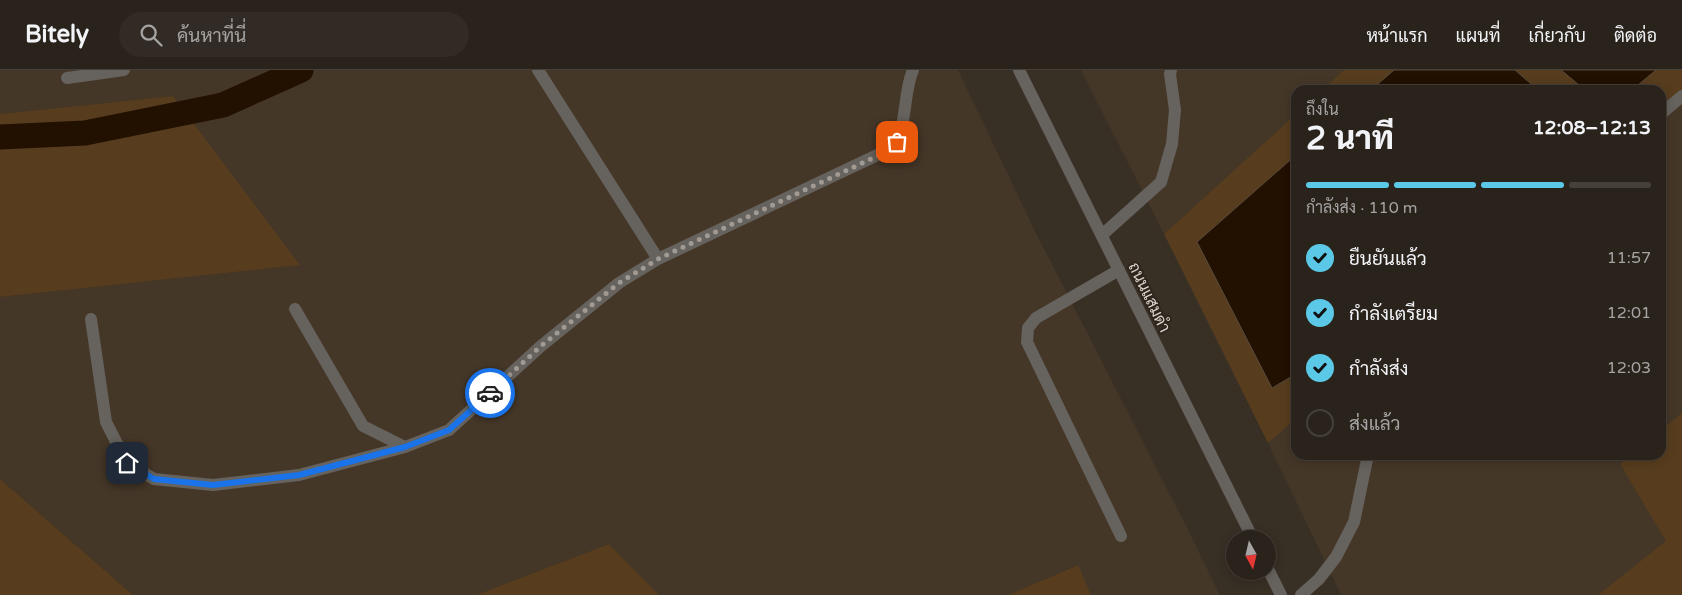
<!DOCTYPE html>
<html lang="th">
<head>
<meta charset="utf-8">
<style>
  :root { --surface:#2a231c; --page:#322b25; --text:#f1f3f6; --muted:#a5a4a3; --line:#46403b; --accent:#5bc8e7 }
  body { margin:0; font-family:"Varela Round",Sarabun,sans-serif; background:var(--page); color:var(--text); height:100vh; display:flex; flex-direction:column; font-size:19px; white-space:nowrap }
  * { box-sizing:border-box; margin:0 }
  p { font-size:16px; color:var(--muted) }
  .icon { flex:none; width:28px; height:28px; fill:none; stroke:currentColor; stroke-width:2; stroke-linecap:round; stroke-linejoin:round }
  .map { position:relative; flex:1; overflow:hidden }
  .sheet { position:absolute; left:1291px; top:15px; width:375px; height:375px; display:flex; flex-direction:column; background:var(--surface); border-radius:15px; box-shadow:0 2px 12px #0003,0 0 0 1px var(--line) }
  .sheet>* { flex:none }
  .needle { width:32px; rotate:172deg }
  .buttons { position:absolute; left:1226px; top:460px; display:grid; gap:10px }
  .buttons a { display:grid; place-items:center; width:50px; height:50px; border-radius:50%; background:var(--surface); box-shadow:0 2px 12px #0003,0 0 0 1px var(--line); font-size:25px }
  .pin { position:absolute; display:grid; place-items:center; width:42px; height:42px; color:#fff; margin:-21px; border-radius:10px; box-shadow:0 2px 8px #0006 }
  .courier { position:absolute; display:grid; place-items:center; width:50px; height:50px; margin:-25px; border:4px solid #1a73e8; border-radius:50%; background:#fff; color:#222; box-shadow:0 1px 6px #0007 }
  .summary em { font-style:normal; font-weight:800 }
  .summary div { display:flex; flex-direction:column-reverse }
  .summary { display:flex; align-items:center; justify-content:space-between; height:85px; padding:0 15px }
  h1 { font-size:32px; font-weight:800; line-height:38px }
  .bar { display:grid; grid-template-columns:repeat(4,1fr); gap:8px 5px; align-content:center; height:60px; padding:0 15px }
  .bar i { height:6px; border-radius:4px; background:var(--line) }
  .bar .current { background:var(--accent) }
  .bar p { grid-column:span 4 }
  ol { padding:0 15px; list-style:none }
  li { display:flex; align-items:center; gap:15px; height:55px }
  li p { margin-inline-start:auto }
  li .icon { padding:5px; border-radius:50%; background:var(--accent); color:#111; stroke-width:4 }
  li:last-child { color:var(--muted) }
  li i { width:28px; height:28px; border:2px solid var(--line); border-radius:50% }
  header { display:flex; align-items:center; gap:30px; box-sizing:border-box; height:70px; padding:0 25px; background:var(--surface); border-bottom:1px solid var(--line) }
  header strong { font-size:24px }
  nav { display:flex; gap:28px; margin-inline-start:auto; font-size:18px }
  .search { width:350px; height:45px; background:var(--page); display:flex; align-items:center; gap:12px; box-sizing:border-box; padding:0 18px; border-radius:28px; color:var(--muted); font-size:19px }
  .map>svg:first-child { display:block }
  .built { fill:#453728 }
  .green { fill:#573d1e }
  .water { fill:#221000; stroke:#594b3e }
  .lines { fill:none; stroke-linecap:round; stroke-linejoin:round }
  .canal { stroke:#221000; stroke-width:25 }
  .service { stroke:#66625d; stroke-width:12 }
  .tertiary { stroke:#66625d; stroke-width:12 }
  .done { stroke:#a19a93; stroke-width:5; stroke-dasharray:0 9 }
  .route { stroke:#1a73e8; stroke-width:6 }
  .labels { text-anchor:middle; stroke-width:4; stroke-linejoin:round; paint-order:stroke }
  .street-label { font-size:16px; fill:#dad4ce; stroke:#2e251c }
</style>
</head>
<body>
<header>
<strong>Bitely</strong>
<div class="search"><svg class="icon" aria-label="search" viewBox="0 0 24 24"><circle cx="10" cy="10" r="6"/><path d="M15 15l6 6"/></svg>ค้นหาที่นี่</div>
<nav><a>หน้าแรก</a><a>แผนที่</a><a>เกี่ยวกับ</a><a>ติดต่อ</a></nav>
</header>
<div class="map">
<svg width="1682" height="525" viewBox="0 0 1682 525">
  <rect width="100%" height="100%" fill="#382f25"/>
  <!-- built -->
  <path class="built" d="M0 0H958L1036 163 1183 450 1220 525H1091L1077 495 1008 525H659L609 474 476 525H133L0 409V227L300 195 173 26 0 44Z
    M1081 0H1344L1322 20H1296V44L1164 164Z
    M1682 23V343L1661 360V40Z
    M1296 349V385H1631L1620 394 1667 471 1598 525H1341L1268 373Z"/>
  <!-- green -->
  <path class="green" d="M1344 0H1394L1371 20H1322Z
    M1515 0H1561L1585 20H1538Z
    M1656 0H1682V23L1661 40V20H1632Z
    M173 26 300 195 0 227V44Z
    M1296 44V85L1197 172 1273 318 1296 304V349L1268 373 1164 164Z
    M1682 343V525H1598L1666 471 1620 394 1631 385H1661V360Z
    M0 409 133 525H0Z
    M609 474 659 525H476Z
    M1078 495 1091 525H1008Z"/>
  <!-- water -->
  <path class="water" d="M1394 0H1515L1538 20H1371Z
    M1561 0H1656L1632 20H1585Z
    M1296 85V304L1272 318 1197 172Z"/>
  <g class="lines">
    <!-- canal -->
    <path class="canal" d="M0 67 85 63 223 35 301 0"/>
    <!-- service -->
    <path class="service" d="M538 0 658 189
      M67 8 124 0
      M1661 44 1682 26
      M1102 165 1161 112 1172 74 1175 40 1170 4 1171 0
      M1119 200 1036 248 1028 258 1027 272 1121 466
      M295 239 363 356 405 377
      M91 249 106 352 127 393 154 409 213 415 299 405 405 377 449 360 541 276 619 213 658 189 890 79C909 59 902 25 913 0
      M1301 525 1319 509 1336 487 1354 452 1368 385"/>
    <!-- tertiary -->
    <path class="tertiary" d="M1019 0 1253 469
      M1268 499 1281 525"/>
  </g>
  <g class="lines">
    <!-- done -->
    <path class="done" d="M490 323 541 276 619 213 658 189 890 80 897 72"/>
    <!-- route -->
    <path class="route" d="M127 393 154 409 213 415 299 405 405 377 449 360 490 323"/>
  </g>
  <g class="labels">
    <!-- street labels -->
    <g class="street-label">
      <text transform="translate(1150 227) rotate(64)" y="6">ถนนแสมดำ</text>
    </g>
  </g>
</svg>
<div class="buttons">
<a><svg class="needle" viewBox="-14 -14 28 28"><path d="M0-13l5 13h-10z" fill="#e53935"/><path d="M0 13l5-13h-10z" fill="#a5a4a3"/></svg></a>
</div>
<div class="pin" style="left:897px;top:72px;background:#ea580c"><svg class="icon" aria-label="bag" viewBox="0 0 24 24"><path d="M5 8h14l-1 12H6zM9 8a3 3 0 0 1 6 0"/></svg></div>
<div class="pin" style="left:127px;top:393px;background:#1f2937"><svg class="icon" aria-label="home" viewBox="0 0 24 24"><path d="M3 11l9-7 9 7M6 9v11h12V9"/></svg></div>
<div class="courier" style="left:490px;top:323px"><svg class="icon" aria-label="car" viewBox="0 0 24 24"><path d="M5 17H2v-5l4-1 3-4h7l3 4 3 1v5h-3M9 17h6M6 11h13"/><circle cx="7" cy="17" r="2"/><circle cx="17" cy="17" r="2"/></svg></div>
<section class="sheet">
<div class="summary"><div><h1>2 นาที</h1><p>ถึงใน</p></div><em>12:08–12:13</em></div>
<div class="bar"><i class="current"></i><i class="current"></i><i class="current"></i><i></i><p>กำลังส่ง · 110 m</p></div>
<ol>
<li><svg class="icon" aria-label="check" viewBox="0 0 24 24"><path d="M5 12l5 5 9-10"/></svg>ยืนยันแล้ว<p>11:57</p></li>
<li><svg class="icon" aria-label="check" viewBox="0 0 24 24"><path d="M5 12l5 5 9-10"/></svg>กำลังเตรียม<p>12:01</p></li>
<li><svg class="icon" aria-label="check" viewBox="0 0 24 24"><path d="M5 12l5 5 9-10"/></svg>กำลังส่ง<p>12:03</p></li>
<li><i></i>ส่งแล้ว</li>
</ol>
</section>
</div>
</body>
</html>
